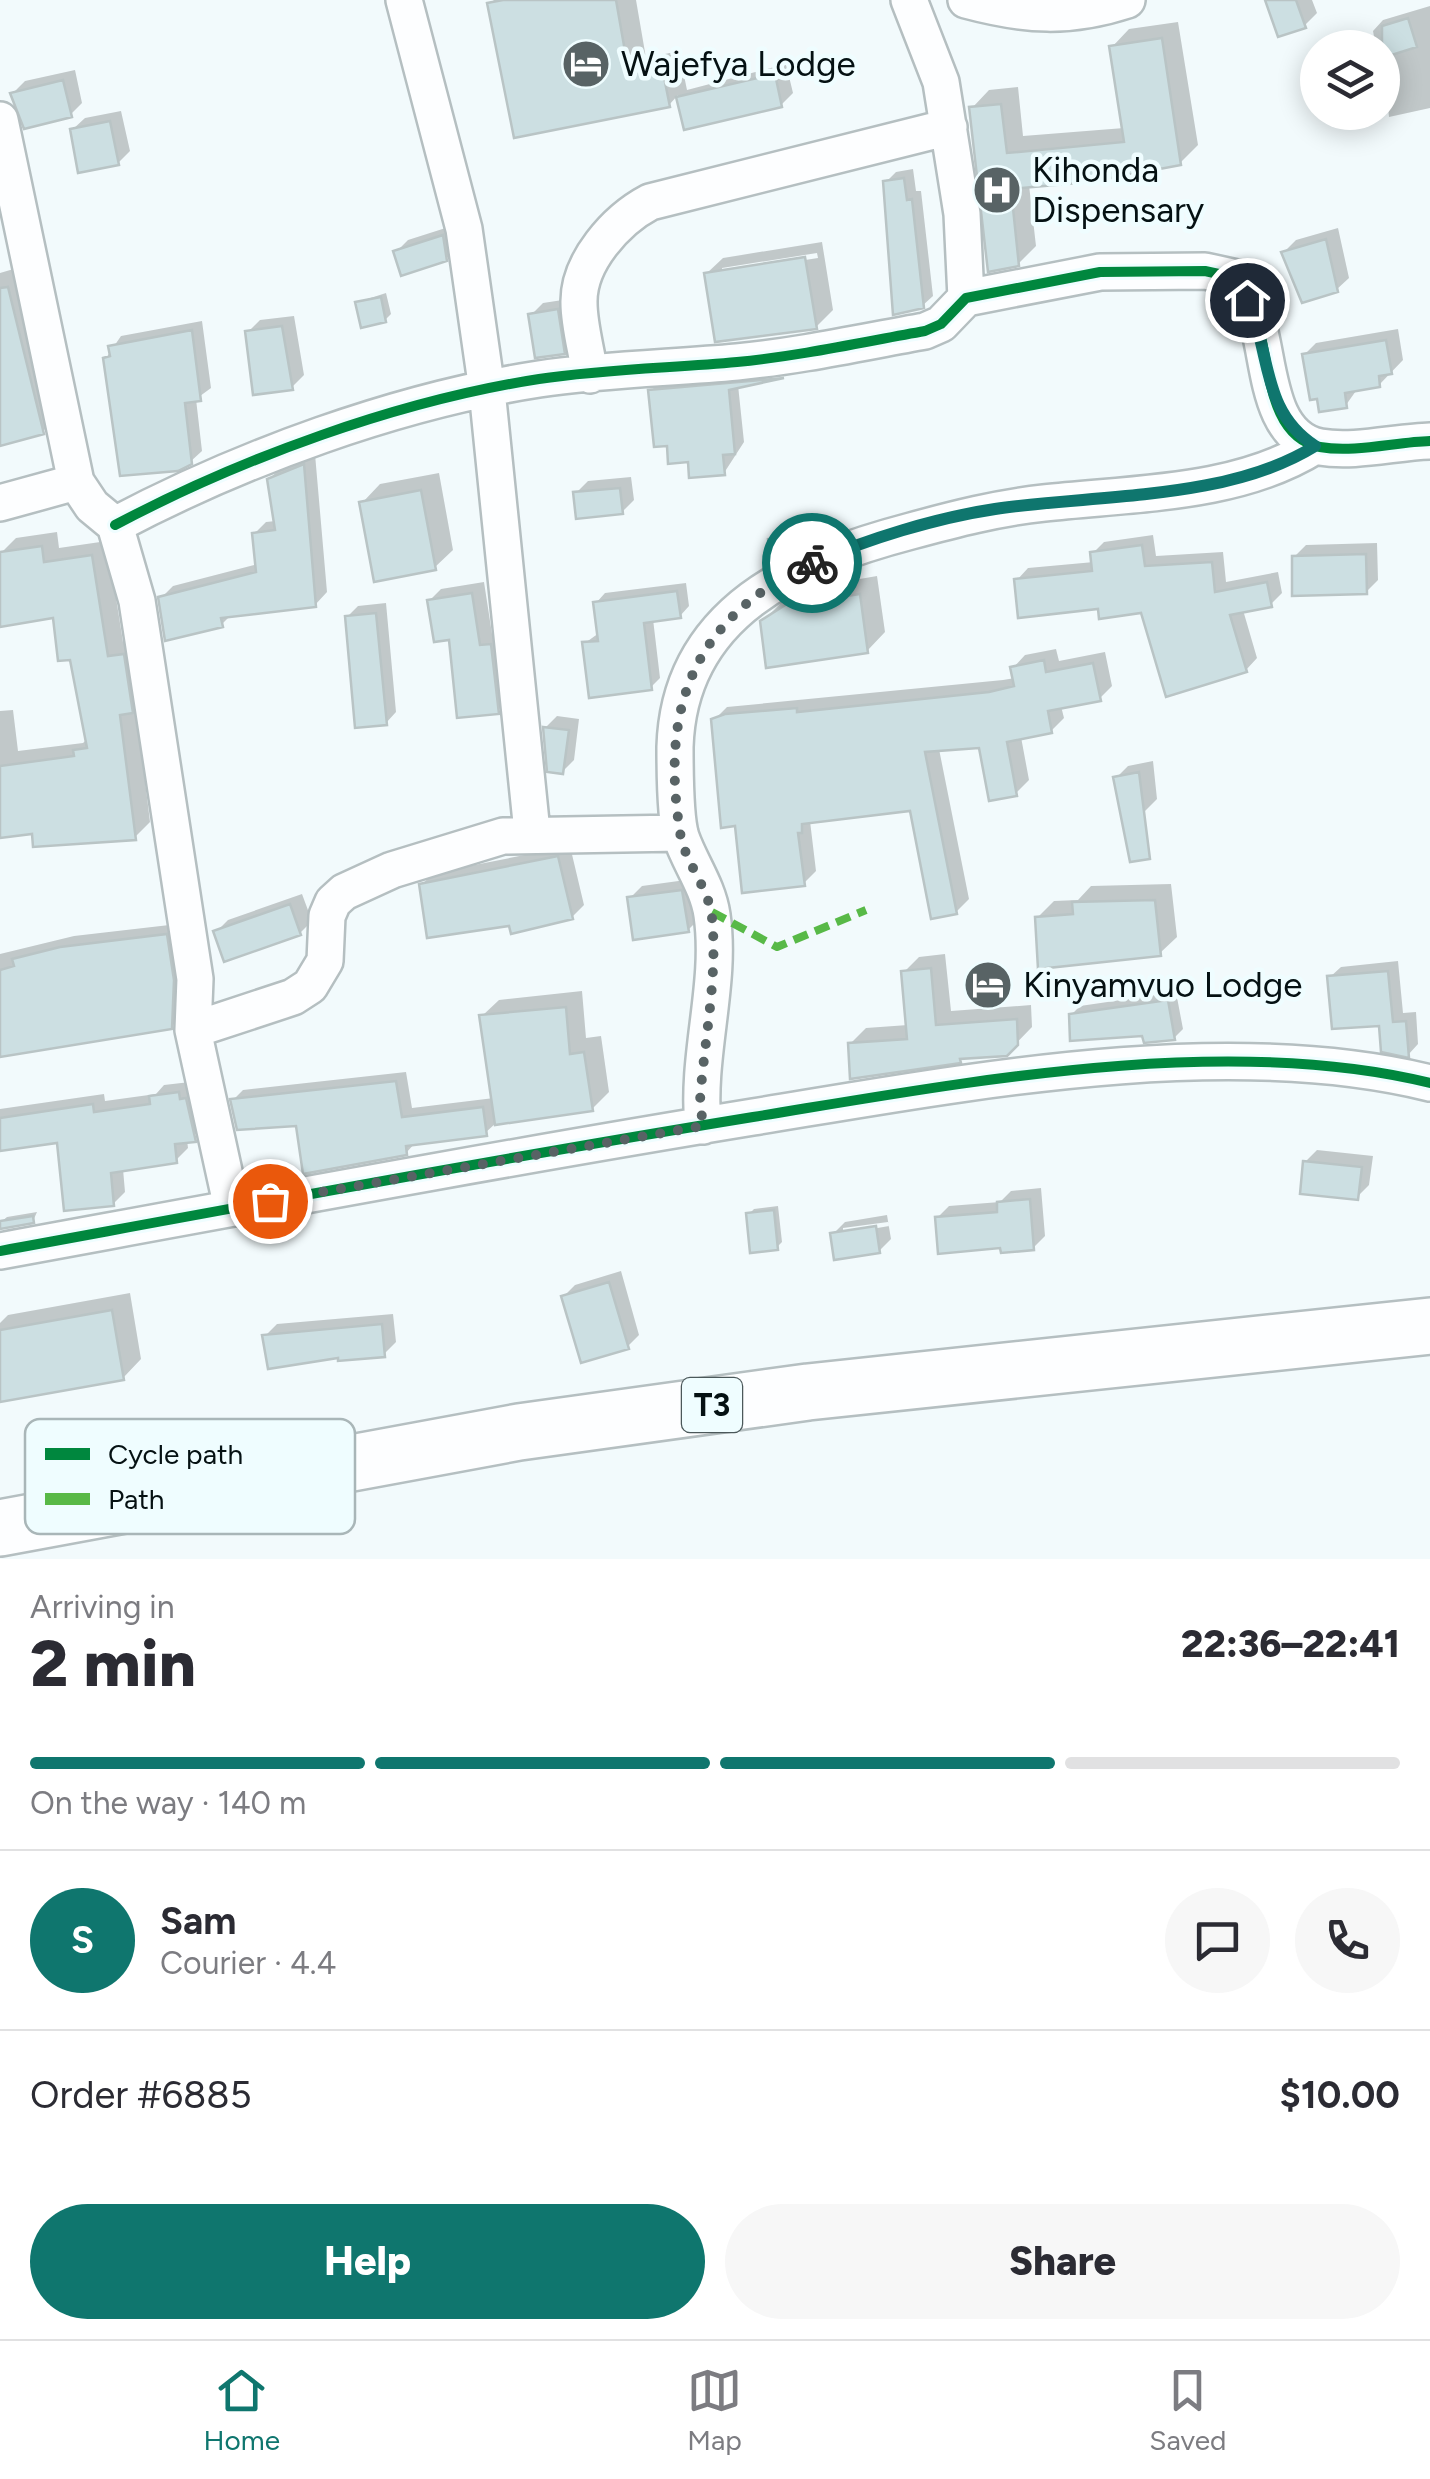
<!DOCTYPE html>
<html lang="en">
<head>
<meta charset="utf-8">
<style>
  :root { --surface:#fff; --page:#f7f7f7; --text:#2b2b33; --muted:#7c7c81; --line:#e1e1e2; --accent:#0f766e }
  body { margin:0; font-family:Figtree,sans-serif; background:var(--page); color:var(--text); height:100vh; display:flex; flex-direction:column; font-size:38px; white-space:nowrap }
  * { box-sizing:border-box; margin:0 }
  p { font-size:32px; color:var(--muted) }
  .icon { flex:none; width:55px; height:55px; fill:none; stroke:currentColor; stroke-width:2; stroke-linecap:round; stroke-linejoin:round }
  .map { position:relative; height:1559px; overflow:hidden }
  .sheet { display:flex; flex-direction:column; background:var(--surface); flex:1 }
  .sheet>* { flex:none }
  .controls { position:absolute; left:1300px; top:30px; display:grid; gap:20px }
  .controls a { display:grid; place-items:center; width:100px; height:100px; border-radius:50%; background:var(--surface); box-shadow:0 5px 25px #0003; font-size:50px }
  .pin { position:absolute; display:grid; place-items:center; width:85px; height:85px; color:#fff; margin:-42px; border:5px solid #fff; border-radius:50%; box-shadow:0 2px 10px #0007 }
  .courier { position:absolute; display:grid; place-items:center; width:100px; height:100px; margin:-50px; border:8px solid #0f766e; border-radius:50%; background:#fff; color:#222; box-shadow:0 2px 12px #0007 }
  .summary em { font-style:normal; font-weight:800 }
  .summary div { display:flex; flex-direction:column-reverse }
  .summary { display:flex; align-items:center; justify-content:space-between; height:170px; padding:0 30px }
  h1 { font-size:65px; font-weight:800; line-height:75px }
  .bar { display:grid; grid-template-columns:repeat(4,1fr); gap:15px 10px; align-content:center; height:120px; padding:0 30px }
  .bar i { height:12px; border-radius:8px; background:var(--line) }
  .bar .active { background:var(--accent) }
  .bar p { grid-column:span 4 }
  .line { display:flex; align-items:center; gap:25px; padding:0 30px; border-top:2px solid var(--line) }
  .line div { flex:1 }
  .round { display:grid; place-items:center; flex:none; width:105px; height:105px; border-radius:52px; background:var(--page) }
  .primary-button { display:flex; gap:20px; margin-top:auto; padding:20px 30px }
  .primary-button a { flex:1; height:115px; border-radius:60px; background:var(--accent); color:#fff; font-size:40px; font-weight:800; line-height:115px; text-align:center }
  .primary-button a+a { background:var(--page); color:var(--text) }
  .menu { display:flex; justify-content:space-around; align-items:center; height:140px; border-top:2px solid var(--line); background:var(--surface); font-size:28px; color:var(--muted) }
  .menu a { display:grid; justify-items:center; gap:5px }
  .menu .active { color:var(--accent) }
  .map>svg:first-child { display:block }
  .shadow { fill:#0003; fill-rule:evenodd }
  .building { fill:#ccdfe2; stroke:#b9c4c5; stroke-width:2.5 }
  .lines { fill:none; stroke-linecap:round; stroke-linejoin:round }
  .minor-casing { stroke:#b5bfc1; stroke-width:40 }
  .trunk-casing { stroke:#b5bfc1; stroke-width:60 }
  .minor { stroke:#fdfeff; stroke-width:35 }
  .trunk { stroke:#fdfeff; stroke-width:55 }
  .quiet { stroke:#58b947; stroke-width:8; stroke-dasharray:15 8; stroke-linecap:butt }
  .cycleway-casing { stroke:#effdff; stroke-width:16 }
  .cycleway { stroke:#00873e; stroke-width:10 }
  .done { stroke:#586365; stroke-width:10; stroke-dasharray:0 18 }
  .route { stroke:#0f766e; stroke-width:12 }
  .labels { text-anchor:middle; stroke-width:9; stroke-linejoin:round; paint-order:stroke }
  .shield { fill:#effdff; stroke:#4b585a; stroke-width:2.5 }
  .shield-label { font-size:32px; font-weight:bold; fill:#051113 }
  .poi-label { font-size:35px; fill:#051113; stroke:#effdff; text-anchor:start }
  .key { fill:#effdff; stroke:#a9b6b8; stroke-width:2.5 }
  .key-label { font-size:28px; fill:#051113 }
</style>
</head>
<body>
<div class="map">
<svg width="1430" height="1559" viewBox="0 0 1430 1559">
  <rect width="100%" height="100%" fill="#f2fafc"/>
  <!-- shadow -->
  <path class="shadow" d="M494 0H636L646 58 679 51 687 90 786 64 793 93 781 105 686 127 678 95 669 105 490 4Z
    M1268 0H1312L1317 13 1305 25Z
    M1430 6V108L1389 117 1382 48H1376L1373 31 1383 20Z
    M1178 22 1198 145 1180 163 1029 185 1036 246 1018 264 972 108 989 90 1018 87 1023 136 1124 128 1112 47 1129 29Z
    M75 70 82 103 70 115 13 93 25 81Z
    M121 111 130 151 118 163 72 130 85 118Z
    M913 169 916 191H921L933 296 922 306 886 182 896 172Z
    M455 225 458 247 446 259 396 252 408 240Z
    M1338 228 1349 278 1336 290 1284 252 1296 240Z
    M822 242 833 310 816 327 706 274 723 258ZM817 253 818 258 722 273V268Z
    M17 268 55 420 43 431 0 443V273Z
    M386 293 391 314 385 320 358 302Z
    M569 299 576 340 564 352 531 315 543 303Z
    M294 316 304 375 292 387 248 332 260 320Z
    M202 321 211 388 196 399 202 451 190 462 106 358 121 336Z
    M1398 329 1403 360 1379 385 1358 388 1346 405 1319 397 1304 355 1316 343Z
    M788 370 782 375 738 385 744 442 724 473 690 460 669 443 651 391 661 381Z
    M315 454 327 592 315 605 232 614 222 624 161 598 173 586 258 564 254 534 266 522 276 521 269 479 282 467Z
    M439 473 453 550 434 568 362 503 380 484Z
    M631 477 634 500 622 512 576 493 588 481Z
    M812 531 807 541 771 540 776 534Z
    M57 532 59 548 107 541 123 642 139 640 136 706 150 822 135 837 34 831 0 835V711L13 710 18 751 83 743 88 738 72 657 56 615 0 624V554L16 538Z
    M1153 535 1156 556 1223 552 1226 582 1278 572 1282 593 1271 604 1243 610 1257 658 1246 670 1142 610 1100 606 1017 580 1028 568 1094 562 1093 553 1104 542Z
    M1377 543 1378 580 1366 592 1294 557 1306 545Z
    M830 573 831 584 877 576 885 632 867 651 762 622 786 598Z
    M484 582 492 634 503 633 510 699 497 711 429 601 441 589Z
    M686 583 689 606 680 616 653 619 660 678 650 688 585 643 599 633 596 603 605 593Z
    M386 603 396 712 386 723 347 617 358 606Z
    M1056 649 1059 661 1105 652 1112 686 1100 698 1061 706 1064 718 1051 731 1021 737 1029 780 1016 793 981 745 939 749 969 899 956 912 912 808 810 821 816 871 803 884 737 824 714 720 727 707 1003 680 1015 678 1013 668 1025 655Z
    M557 716 579 719 574 760 562 772 545 728Z
    M1153 761 1157 799 1145 811 1124 816 1116 778 1128 766Z
    M570 846 584 905 572 917 511 923 421 885 434 873Z
    M693 879 700 918 688 930 630 898 642 886Z
    M1171 884 1177 937 1160 953 1037 918 1054 901 1078 900 1091 886Z
    M302 894 312 921 300 933 216 932 228 920Z
    M178 924 183 1015 171 1027 0 1057V954L74 936Z
    M945 954 951 1011 1031 1005 1032 1027 1006 1054 964 1056 960 1060 850 1044 866 1028 908 1025 904 972 919 957Z
    M1398 961 1403 1013 1416 1012 1418 1044 1408 1055 1381 1023 1330 977 1341 967Z
    M582 991 586 1038 601 1036 609 1092 592 1109 496 1123 485 1133 416 1142 406 1153 233 1100 243 1090 406 1072 412 1108 494 1098 482 1016 499 1000Z
    M1176 992 1183 1029 1174 1038 1071 1015 1080 1006Z
    M190 1082 206 1127 187 1140 188 1148 176 1160 123 1169 125 1192 113 1204 59 1140 0 1149V1109L104 1094 105 1101 156 1094 164 1085Z
    M1317 1150 1373 1156 1369 1185 1357 1197 1305 1162Z
    M1041 1188 1045 1236 1033 1248 1003 1245 937 1218 949 1206 1000 1202 1011 1191Z
    M778 1206 782 1242 777 1247 749 1214 754 1209Z
    M37 1212 33 1221 1 1222 7 1217Z
    M887 1215 891 1239 879 1251 833 1234 845 1222ZM888 1222 889 1226 843 1234V1228Z
    M621 1271 639 1335 627 1347 563 1297 575 1285Z
    M130 1293 141 1359 123 1378 0 1391V1323L8 1315Z
    M393 1314 396 1342 383 1355 265 1336 277 1324Z"/>
  <!-- building -->
  <path class="building" d="M503 0H616L629 74 662 67 670 107 514 138 487 3Z
    M1265 0H1296L1306 28 1278 37Z
    M1408 18 1417 47 1382 58V26Z
    M1162 38 1181 165 1090 182 1011 189 1019 266 988 272 969 107 1001 104 1007 153 1124 142 1109 46Z
    M775 74 782 107 684 130 676 97Z
    M63 80 72 117 24 129 10 93Z
    M110 121 119 165 78 173 70 129Z
    M904 178 907 200 912 199 924 308 893 315 883 181Z
    M443 235 447 261 401 276 393 251Z
    M1326 239 1338 292 1302 303 1281 252Z
    M805 257 817 329 715 342 704 273Z
    M8 287 44 434 0 446V288Z
    M381 297 386 322 361 328 355 302Z
    M558 309 565 354 535 358 528 314Z
    M282 326 293 390 253 395 245 331Z
    M192 330 201 401 185 403 192 464 178 471 120 476 103 358 110 356 108 346Z
    M1386 340 1392 374 1379 376 1380 387 1345 393 1347 408 1319 412 1317 399 1310 400 1302 354Z
    M784 378 729 390 735 454 723 455 725 475 689 478 688 462 668 464 667 446 654 447 648 390Z
    M304 464 316 607 221 618 223 627 165 641 158 597 256 572 252 533 275 530 267 479Z
    M620 488 623 514 576 519 573 492Z
    M421 490 436 570 374 582 359 502Z
    M807 535 808 543 770 562 768 539Z
    M1142 545 1145 566 1212 562 1215 592 1267 582 1272 607 1230 615 1247 672 1166 697 1141 613 1099 619 1098 609 1018 618 1014 579 1092 571 1090 552Z
    M42 546 44 562 92 555 108 656 124 654 133 713 120 715 136 840 33 847 32 834 0 838V766L74 756 73 750 87 748 70 660 58 661 53 618 0 627V552Z
    M1366 554 1367 594 1292 596V556Z
    M812 588 813 601 860 594 868 653 766 668 760 621Z
    M677 591 681 618 644 623 652 690 589 698 582 642 598 641 593 602Z
    M472 593 480 645 491 644 499 714 457 718 449 640 434 642 427 600Z
    M376 613 387 725 355 728 345 616Z
    M1044 660 1046 672 1093 663 1101 701 1048 711 1052 733 1007 742 1017 796 989 801 979 748 925 752 957 914 931 919 910 811 802 824V833H798L805 886 742 893 735 826 721 828 711 719 725 714 797 708V712L989 692 1014 686 1010 667Z
    M543 727 569 730 563 774 547 772Z
    M1139 772 1150 859 1130 862 1113 777Z
    M558 856 573 919 511 934 509 926 427 938 419 884Z
    M682 890 689 932 633 940 627 897Z
    M1155 900 1161 956 1038 969 1035 917 1073 914 1072 902Z
    M290 904 301 935 224 962 213 931Z
    M167 934 174 980 172 1029 0 1057V970L14 966 12 959 60 947Z
    M931 968 936 1025 1017 1019 1018 1045 1007 1056 960 1059 961 1063 850 1079 848 1043 907 1039 901 971Z
    M1388 971 1393 1022 1406 1021 1409 1058 1381 1052 1379 1026 1332 1029 1327 976Z
    M1168 1000 1175 1040 1144 1043 1142 1036 1070 1041 1069 1014Z
    M566 1007 570 1054 584 1052 593 1111 495 1125 479 1015Z
    M396 1081 402 1117 483 1107 487 1136 406 1146 407 1155 303 1174 296 1126 237 1130 230 1099Z
    M179 1092 180 1099 186 1098 196 1142 175 1144 177 1163 111 1173 114 1206 64 1211 57 1143 0 1151V1118L93 1104 94 1112 150 1104 149 1096Z
    M1303 1161 1362 1167 1358 1200 1300 1194Z
    M1030 1199 1034 1250 1001 1253 1000 1248 938 1254 935 1217 997 1212V1202Z
    M774 1210 778 1250 750 1253 746 1213Z
    M33 1216 34 1223 0 1229V1221Z
    M876 1226 880 1253 834 1260 830 1233Z
    M609 1282 629 1349 581 1363 561 1296Z
    M112 1310 124 1380 0 1402V1330Z
    M382 1324 385 1357 338 1361V1358L268 1369 262 1335Z"/>
  <g class="lines">
    <!-- minor casing -->
    <g class="minor-casing">
      <path id="minor" d="M404 0 464 229 487 390 532 832
        M909 0 941 82 962 214 966 298
        M966 0C1026 16 1069 19 1127 0
        M0 120 76 482 92 506 115 525 137 601 195 979 193 1030 232 1208
        M590 375C587 352 579 326 579 303 578 262 616 220 650 202L949 127
        M0 503 76 482
        M115 525C242 458 397 401 539 379 604 369 672 368 737 362 800 356 863 342 925 331L941 324 966 298 1100 272 1205 271 1237 278C1243 292 1252 306 1257 321 1270 361 1267 437 1320 447 1354 453 1396 442 1430 441
        M193 1030 293 997 310 986 325 961 327 916 333 902 344 892 392 870 503 836 680 833
        M703 1126C696 1055 722 984 712 915 708 887 690 863 681 837 675 818 675 769 675 747 679 611 797 561 911 531 955 519 998 508 1044 503 1133 493 1237 495 1315 446
        M0 1251C251 1205 502 1158 753 1117 962 1083 1223 1032 1430 1083"/>
    </g>
    <!-- trunk casing -->
    <g class="trunk-casing">
      <path id="trunk" d="M0 1528 519 1432 808 1392 1430 1326"/>
    </g>
    <!-- minor -->
    <use href="#minor" class="minor"/>
    <!-- trunk -->
    <use href="#trunk" class="trunk"/>
    <!-- quiet -->
    <path class="quiet" d="M712 912 777 947 866 910"/>
    <!-- cycleway casing -->
    <g class="cycleway-casing">
      <path id="cycleway" d="M115 525C242 458 397 401 539 379 604 369 672 368 737 362 800 356 863 342 925 331L941 324 966 298 1100 272 1205 271 1237 278C1243 292 1252 306 1257 321 1270 361 1267 437 1320 447 1354 453 1396 442 1430 441
        M0 1251C251 1205 502 1158 753 1117 962 1083 1223 1032 1430 1083"/>
    </g>
    <!-- cycleway -->
    <use href="#cycleway" class="cycleway"/>
  </g>
  <g class="lines">
    <!-- done -->
    <path class="done" d="M270 1201 703 1126 700 1101C704 1041 718 978 712 918 709 887 684 862 680 832 660 706 694 618 812 563"/>
    <!-- route -->
    <path class="route" d="M812 563C868 539 935 518 995 509 1096 494 1227 501 1315 446 1260 410 1272 353 1247 300"/>
  </g>
  <!-- icons -->
  <defs>
    <g id="hotel-disc" transform="scale(2.5)"><circle r="9.5" fill="#586365" stroke="#effdff"/><path d="M-6-4.5h1.5V1H6V5H4.5V3h-9V5H-6ZM-4 0a1.8 1.8 0 1 1 3.6 0ZM.5 0V-2.5h3Q6-2.5 6 0Z" fill="#fff"/></g>
    <g id="hospital-disc" transform="scale(2.5)"><circle r="9.5" fill="#586365" stroke="#effdff"/><path d="M-5-5h3v3.5h4V-5h3V5h-3V1.5h-4V5h-3Z" fill="#fff"/></g>
  </defs>
  <g fill-rule="evenodd">
    <use href="#hotel-disc" x="586" y="64"/>
    <use href="#hospital-disc" x="997" y="190"/>
    <use href="#hotel-disc" x="988" y="985"/>
  </g>
  <g class="labels">
    <!-- shield labels -->
    <rect class="shield" x="682" y="1378" width="60" height="54" rx="8"/>
    <g class="shield-label">
      <text x="712" y="1416">T3</text>
    </g>
    <!-- poi labels -->
    <g class="poi-label">
      <text x="621" y="76">Wajefya Lodge</text>
      <text x="1032" y="182">Kihonda<tspan x="1032" dy="40">Dispensary</tspan></text>
      <text x="1023" y="997">Kinyamvuo Lodge</text>
    </g>
  </g>
  <!-- legend -->
  <rect x="25" y="1419" width="330" height="115" rx="15" class="key"/>
  <rect x="45" y="1448" width="45" height="12" fill="#00873e"/>
  <rect x="45" y="1493" width="45" height="12" fill="#58b947"/>
  <g class="key-label">
    <text x="108" y="1464">Cycle path</text>
    <text x="108" y="1509">Path</text>
  </g>
</svg>
<div class="controls">
<a><svg class="icon" aria-label="layers" viewBox="0 0 24 24"><path d="M12 4l9 5-9 5-9-5zM3 14l9 5 9-5"/></svg></a>
</div>
<div class="pin" style="left:270px;top:1201px;background:#ea580c"><svg class="icon" aria-label="bag" viewBox="0 0 24 24"><path d="M5 8h14l-1 12H6zM9 8a3 3 0 0 1 6 0"/></svg></div>
<div class="pin" style="left:1247px;top:300px;background:#1f2937"><svg class="icon" aria-label="home" viewBox="0 0 24 24"><path d="M3 11l9-7 9 7M6 9v11h12V9"/></svg></div>
<div class="courier" style="left:812px;top:563px"><svg class="icon" aria-label="bike" viewBox="0 0 24 24"><circle cx="6" cy="16" r="4"/><circle cx="18" cy="16" r="4"/><path d="M6 16l4-8h5l3 8M10 8l3 8H6M13 5h3"/></svg></div>
</div>
<section class="sheet">
<div class="summary"><div><h1>2 min</h1><p>Arriving in</p></div><em>22:36–22:41</em></div>
<div class="bar"><i class="active"></i><i class="active"></i><i class="active"></i><i></i><p>On the way · 140 m</p></div>
<div class="line" style="height:180px"><b class="round" style="background:var(--accent);color:#fff">S</b><div><b>Sam</b><p>Courier · 4.4</p></div><a class="round"><svg class="icon" aria-label="chat" viewBox="0 0 24 24"><path d="M4 5h16v11H9l-5 4z"/></svg></a><a class="round"><svg class="icon" aria-label="phone" viewBox="0 0 24 24"><path d="M5 4h4l2 5-3 2q2 4 5 5l2-3 5 2v4C11 20 4 13 5 4z"/></svg></a></div>
<div class="line" style="height:130px"><div>Order #6885</div><b>$10.00</b></div>
<div class="primary-button"><a>Help</a><a>Share</a></div>
</section>
<nav class="menu">
<a class="active"><svg class="icon" aria-label="home" viewBox="0 0 24 24"><path d="M3 11l9-7 9 7M6 9v11h12V9"/></svg>Home</a>
<a><svg class="icon" aria-label="map" viewBox="0 0 24 24"><path d="M3 6l6-2 6 2 6-2v14l-6 2-6-2-6 2zM9 4v14M15 6v14"/></svg>Map</a>
<a><svg class="icon" aria-label="saved" viewBox="0 0 24 24"><path d="M7 4h10v16l-5-4-5 4z"/></svg>Saved</a>
</nav>
</body>
</html>
